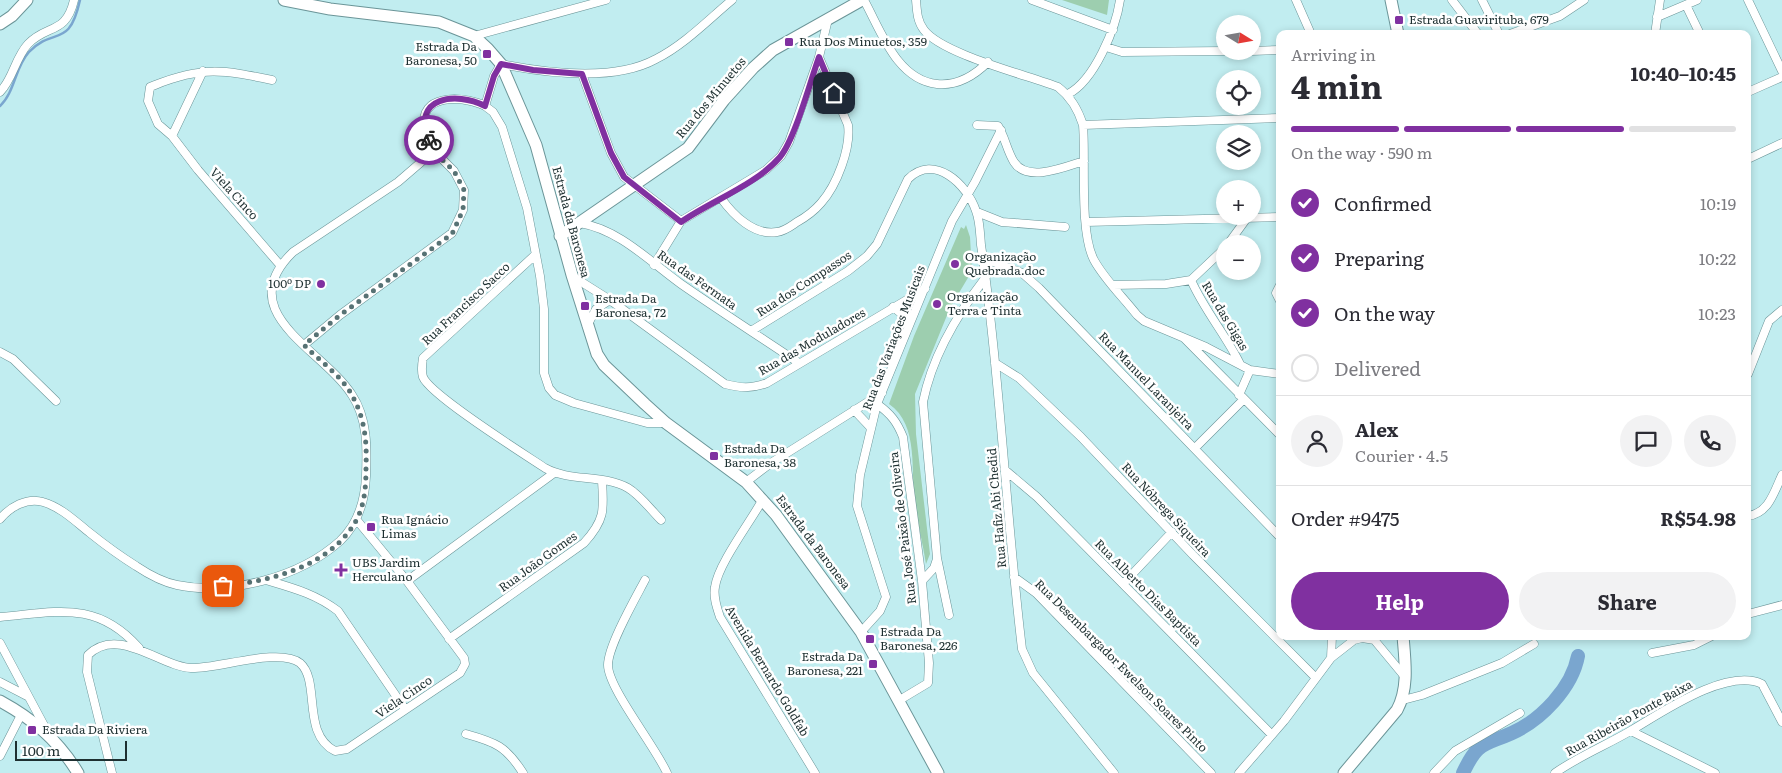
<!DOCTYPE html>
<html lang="en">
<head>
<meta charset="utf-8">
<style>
  :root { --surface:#fff; --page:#f2f2f3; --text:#2b2b33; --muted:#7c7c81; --line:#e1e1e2; --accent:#8030a0 }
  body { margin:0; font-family:Literata,serif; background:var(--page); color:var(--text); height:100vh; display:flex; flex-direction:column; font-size:19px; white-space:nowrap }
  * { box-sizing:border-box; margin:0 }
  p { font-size:16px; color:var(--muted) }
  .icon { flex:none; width:28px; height:28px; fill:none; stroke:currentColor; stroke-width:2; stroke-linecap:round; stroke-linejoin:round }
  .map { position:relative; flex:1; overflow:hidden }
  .drawer { position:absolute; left:1276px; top:30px; width:475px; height:610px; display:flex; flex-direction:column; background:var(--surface); border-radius:10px; box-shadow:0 2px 8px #0003 }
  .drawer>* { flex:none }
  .needle { width:32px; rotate:101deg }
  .buttons { position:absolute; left:1216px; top:15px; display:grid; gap:10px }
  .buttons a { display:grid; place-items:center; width:45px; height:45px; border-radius:50%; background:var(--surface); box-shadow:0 2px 8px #0003; font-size:25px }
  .scale { position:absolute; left:15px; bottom:12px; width:112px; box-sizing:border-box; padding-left:5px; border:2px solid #1e3031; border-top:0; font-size:14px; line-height:18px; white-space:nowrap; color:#1e3031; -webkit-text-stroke:4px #fff; paint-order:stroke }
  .pin { position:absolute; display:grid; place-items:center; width:42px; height:42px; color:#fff; margin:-21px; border-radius:10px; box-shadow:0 2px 8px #0006 }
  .courier { position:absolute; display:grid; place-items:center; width:50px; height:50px; margin:-25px; border:4px solid #8030a0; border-radius:50%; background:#fff; color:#222; box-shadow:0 1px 6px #0007 }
  .head em { font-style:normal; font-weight:700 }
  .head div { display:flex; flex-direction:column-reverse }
  .head { display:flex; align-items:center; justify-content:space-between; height:85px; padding:0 15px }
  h1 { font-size:32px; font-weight:700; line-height:38px }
  .bar { display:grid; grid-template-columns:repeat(4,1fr); gap:8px 5px; align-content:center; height:60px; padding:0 15px }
  .bar i { height:6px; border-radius:4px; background:var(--line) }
  .bar .active { background:var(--accent) }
  .bar p { grid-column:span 4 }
  .line { display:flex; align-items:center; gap:12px; padding:0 15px; border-top:1px solid var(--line) }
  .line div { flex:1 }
  .round { display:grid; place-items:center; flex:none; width:52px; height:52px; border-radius:26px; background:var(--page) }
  ol { padding:0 15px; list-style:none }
  li { display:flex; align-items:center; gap:15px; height:55px }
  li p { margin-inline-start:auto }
  li .icon { padding:5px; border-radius:50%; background:var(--accent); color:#fff; stroke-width:4 }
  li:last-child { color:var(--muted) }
  li i { width:28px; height:28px; border:2px solid var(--line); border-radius:50% }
  .primary-button { display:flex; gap:10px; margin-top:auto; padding:10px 15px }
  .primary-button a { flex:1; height:58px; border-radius:30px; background:var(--accent); color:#fff; font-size:20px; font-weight:700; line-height:58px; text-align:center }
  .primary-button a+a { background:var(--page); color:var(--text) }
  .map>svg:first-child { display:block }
  .green { fill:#9dceaf }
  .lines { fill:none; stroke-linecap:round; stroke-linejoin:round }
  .stream { stroke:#7aa6cf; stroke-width:2.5 }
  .river { stroke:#7aa6cf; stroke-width:14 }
  .street-casing { stroke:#6b9598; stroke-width:9 }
  .secondary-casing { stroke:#6b9598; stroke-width:13 }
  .street { stroke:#fff; stroke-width:8 }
  .secondary { stroke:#fff; stroke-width:11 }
  .done { stroke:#577274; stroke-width:5; stroke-dasharray:0 9 }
  .route { stroke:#8030a0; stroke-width:6 }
  .poi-dot { fill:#8030a0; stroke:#fff; stroke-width:2 }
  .labels { text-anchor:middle; stroke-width:5; stroke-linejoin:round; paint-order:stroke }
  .poi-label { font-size:12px; fill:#1e3031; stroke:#fff; text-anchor:start }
  .street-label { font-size:12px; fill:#1e3031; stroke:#fff }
</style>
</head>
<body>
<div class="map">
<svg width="1782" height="773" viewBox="0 0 1782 773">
  <rect width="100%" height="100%" fill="#c1edf0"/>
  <!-- green -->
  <path class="green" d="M1062 0H1109L1107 15Z
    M966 225 970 237 972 271 950 308 915 394 916 434 930 554 926 564C923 544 918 525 915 506 910 473 920 425 889 404L914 336 961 227 964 229Z"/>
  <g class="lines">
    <!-- stream -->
    <path class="stream" d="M0 106C15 92 15 67 29 52 54 26 69 50 80 0"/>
    <!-- river -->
    <path class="river" d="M1463 773C1478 741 1483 746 1512 733 1541 720 1572 688 1578 656"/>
    <!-- street casing -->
    <g class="street-casing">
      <path id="street" d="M864 0C881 31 897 80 937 84 957 86 974 76 988 62
        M916 0C917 11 917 21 924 30 942 54 1027 75 1058 87 1071 97 1078 109 1083 125 1086 159 1079 232 1094 260 1105 280 1123 297 1137 315L1144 321 1206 347 1250 370 1280 374
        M1032 0 1113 30
        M1296 0 1311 34
        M1452 0 1478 34
        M1482 0 1499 34
        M1748 0 1782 71
        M1686 5 1700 34
        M1657 17 1697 0
        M1510 34 1560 16 1584 0
        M1655 34 1660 0
        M474 36 606 0
        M1106 47 1122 52 1225 51
        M1252 51 1280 50
        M582 74 611 153 624 177 681 221
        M272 80C224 70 202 66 155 85L150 87 148 101 158 124 172 136 198 170 280 265
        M0 92C13 79 15 58 28 44 47 24 66 35 74 0
        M1748 92 1782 77
        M1068 94C1094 81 1116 28 1120 0
        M977 125 998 126C1005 137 1007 151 1014 162 1027 183 1065 167 1084 161
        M1083 125 1280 118
        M172 136 203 71
        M1748 159 1782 143
        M721 198C733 215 754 236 777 232 785 231 791 226 797 222 806 217 815 210 821 203 837 185 851 148 848 125L819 57
        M977 212 1002 222 1065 227
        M1086 222 1280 217
        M580 223C620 230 649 261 681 284 720 311 760 337 799 363
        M1228 244 1247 218
        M535 255 423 358C422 364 421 371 423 377 430 395 524 454 545 468 570 482 603 474 628 488 640 495 651 510 661 520
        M983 258 1022 273 1039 288 1280 537
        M654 265 681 221 766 170 781 156 789 142 819 57 828 19
        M572 276 610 300
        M1191 280C1204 310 1226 335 1240 364
        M1113 285 1166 284 1191 280 1225 248
        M1280 285 1276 293 1280 301
        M893 307 911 321
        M587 326 596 309 610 300 725 384C741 388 751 389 767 383L925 289
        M751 331 848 271 867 256 877 244 908 179C934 153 967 184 976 211 980 221 980 234 981 245 985 271 988 297 991 324 1003 432 1009 541 1022 649L1033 673 1114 773
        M1185 339 1280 435
        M304 345 340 315 452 233 463 210 464 190 454 171 434 151
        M0 352 13 359 56 401
        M995 363 1019 378 1081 437 1193 555 1316 678
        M1748 374 1769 321 1782 310
        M1239 395 1250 370
        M877 404C891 414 897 422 903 437L922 581 929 663 928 683 898 701
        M854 410 871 428
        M666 423H647L574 403 555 395 549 388 544 373V309L540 276 527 208 502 127 493 112 485 106 494 76 501 64C546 73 614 82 656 59 684 45 708 20 732 0
        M1195 448 1243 400
        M1005 470 1037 497 1272 735
        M746 482 771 463 882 393
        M763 499C751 521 718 564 715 587 713 597 717 608 720 617L815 773
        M1748 516C1769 513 1774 492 1782 475
        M0 519C10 507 27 497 43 502 61 507 76 522 90 533 105 545 120 556 136 566 148 574 162 582 177 585 230 596 300 577 340 541 358 524 365 500 366 476 367 449 368 419 352 395 323 349 230 313 293 252L398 182 434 151C430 142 424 132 424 122 424 92 468 97 485 106
        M1014 577 1036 593 1211 773
        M266 580C293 588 316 594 338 611L405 709
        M645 580C635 599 608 646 608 665 608 688 655 746 667 773
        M407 581 554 473
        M922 581 934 568 937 559
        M1123 584 1172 532
        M1748 614 1782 605
        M949 615 937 558 923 402C932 357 958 313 986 277
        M0 617C57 612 97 600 139 648
        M861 632 880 611 886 597 857 506 860 475 877 404 952 221 975 182 1001 130
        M1371 636 1405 677
        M449 639 584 543C605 520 604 510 602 481
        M0 643 47 731
        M1652 653 1694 645 1712 636
        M1331 658 1332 636
        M0 682 27 696
        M1403 700 1422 695 1502 663 1534 644
        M1631 731 1715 773
        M466 734C495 742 506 746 523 773
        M0 756 22 713
        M112 773 87 672 88 655C118 625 161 667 191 668 217 669 280 647 300 663 321 681 301 734 335 751L347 749 460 673 465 664 464 658 407 581 356 519
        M1239 773 1284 721 1331 658 1354 640 1362 638 1375 640
        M1434 773 1455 751 1520 713
        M1555 773C1579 756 1607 745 1632 730 1661 713 1727 667 1762 684L1782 722"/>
    </g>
    <!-- secondary casing -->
    <g class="secondary-casing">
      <path id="secondary" d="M284 0 330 9 439 22 474 36 488 49 501 64 536 145 572 275 597 354 604 365 645 404 666 423 746 482 776 515 861 632 938 773
        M1391 0 1398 34
        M0 24 12 16 27 0
        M560 236 688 148 724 100 753 68 773 50 862 0
        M0 701C33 719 58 740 78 773
        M1344 773 1397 710C1409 688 1405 661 1403 636"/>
    </g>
    <!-- street -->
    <use href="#street" class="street"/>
    <!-- secondary -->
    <use href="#secondary" class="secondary"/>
  </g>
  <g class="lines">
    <!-- done -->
    <path class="done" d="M223 586C271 581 332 566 357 519 365 503 366 485 366 467 367 442 365 420 353 397 343 377 320 361 304 345L340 315 452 234 463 210 464 190 454 171 434 152 429 140"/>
    <!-- route -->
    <path class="route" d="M429 140C411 97 456 91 485 106L494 76 501 64 533 70 582 74 611 153 624 177 681 222C711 201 756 185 780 157 795 139 810 82 819 57L834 93"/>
  </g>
  <!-- markers -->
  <g class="poi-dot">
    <rect x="1394" y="15" width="10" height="10" rx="2.5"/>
    <rect x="784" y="37" width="10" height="10" rx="2.5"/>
    <rect x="482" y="49" width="10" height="10" rx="2.5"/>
    <circle cx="955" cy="264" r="5"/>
    <circle cx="321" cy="284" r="5"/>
    <circle cx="937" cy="304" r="5"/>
    <rect x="580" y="301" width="10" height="10" rx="2.5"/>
    <rect x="709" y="451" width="10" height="10" rx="2.5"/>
    <rect x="366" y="522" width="10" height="10" rx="2.5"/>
    <path d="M338.5 562.5h5v5h5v5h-5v5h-5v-5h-5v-5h5z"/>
    <rect x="865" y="634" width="10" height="10" rx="2.5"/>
    <rect x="868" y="659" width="10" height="10" rx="2.5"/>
    <rect x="27" y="725" width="10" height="10" rx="2.5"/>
  </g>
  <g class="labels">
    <!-- poi labels -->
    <g class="poi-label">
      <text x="1409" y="24">Estrada Guavirituba, 679</text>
      <text x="799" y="46">Rua Dos Minuetos, 359</text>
      <text x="477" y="51" text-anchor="end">Estrada Da<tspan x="477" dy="14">Baronesa, 50</tspan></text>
      <text x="965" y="261">Organização<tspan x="965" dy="14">Quebrada.doc</tspan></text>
      <text x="311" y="288" text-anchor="end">100º DP</text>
      <text x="947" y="301">Organização<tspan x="947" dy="14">Terra e Tinta</tspan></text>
      <text x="595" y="303">Estrada Da<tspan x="595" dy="14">Baronesa, 72</tspan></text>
      <text x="724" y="453">Estrada Da<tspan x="724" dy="14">Baronesa, 38</tspan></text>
      <text x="381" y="524">Rua Ignácio<tspan x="381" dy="14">Limas</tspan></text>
      <text x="352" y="567">UBS Jardim<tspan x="352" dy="14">Herculano</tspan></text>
      <text x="880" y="636">Estrada Da<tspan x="880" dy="14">Baronesa, 226</tspan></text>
      <text x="863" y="661" text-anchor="end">Estrada Da<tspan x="863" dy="14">Baronesa, 221</tspan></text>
      <text x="42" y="734">Estrada Da Riviera</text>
    </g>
    <!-- street labels -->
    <g class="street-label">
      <text transform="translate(711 98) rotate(-50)" y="4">Rua dos Minuetos</text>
      <text transform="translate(234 194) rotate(48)" y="4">Viela Cinco</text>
      <text transform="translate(571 222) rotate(75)" y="4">Estrada da Baronesa</text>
      <text transform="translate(697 280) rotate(35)" y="4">Rua das Fermata</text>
      <text transform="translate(804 284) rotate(-33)" y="4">Rua dos Compassos</text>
      <text transform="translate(466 304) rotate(-43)" y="4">Rua Francisco Sacco</text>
      <text transform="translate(1225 316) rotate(59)" y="4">Rua das Gigas</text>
      <text transform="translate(894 338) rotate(-69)" y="4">Rua das Variações Musicais</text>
      <text transform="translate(812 342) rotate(-30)" y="4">Rua das Moduladores</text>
      <text transform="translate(1146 381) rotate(46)" y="4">Rua Manuel Laranjeira</text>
      <text transform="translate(997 508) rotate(-95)" y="4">Rua Hafiz Abi Chedid</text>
      <text transform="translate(1166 510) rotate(47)" y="4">Rua Nóbrega Siqueira</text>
      <text transform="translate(903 528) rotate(-97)" y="4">Rua José Paixão de Oliveira</text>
      <text transform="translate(813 542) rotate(53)" y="4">Estrada da Baronesa</text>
      <text transform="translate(538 562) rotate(-36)" y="4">Rua João Gomes</text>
      <text transform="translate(1148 593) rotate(45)" y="4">Rua Alberto Dias Baptista</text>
      <text transform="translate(1121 666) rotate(45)" y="4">Rua Desembargador Ewelson Soares Pinto</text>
      <text transform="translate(767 671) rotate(59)" y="4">Avenida Bernardo Goldfab</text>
      <text transform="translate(404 697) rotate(-34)" y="4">Viela Cinco</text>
      <text transform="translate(1629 718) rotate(-29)" y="4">Rua Ribeirão Ponte Baixa</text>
    </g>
  </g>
</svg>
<div class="buttons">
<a><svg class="needle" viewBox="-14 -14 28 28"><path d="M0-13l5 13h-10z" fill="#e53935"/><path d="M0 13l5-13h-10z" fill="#7c7c81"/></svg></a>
<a><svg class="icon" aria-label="locate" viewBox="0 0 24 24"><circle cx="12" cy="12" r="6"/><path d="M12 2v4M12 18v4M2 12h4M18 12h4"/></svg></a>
<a><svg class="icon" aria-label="layers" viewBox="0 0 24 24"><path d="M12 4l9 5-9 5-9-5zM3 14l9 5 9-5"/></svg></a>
<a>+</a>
<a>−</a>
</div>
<div class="scale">100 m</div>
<div class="pin" style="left:223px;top:586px;background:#ea580c"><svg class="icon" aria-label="bag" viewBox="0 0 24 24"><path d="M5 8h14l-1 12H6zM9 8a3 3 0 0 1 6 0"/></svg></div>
<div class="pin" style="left:834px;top:93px;background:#1f2937"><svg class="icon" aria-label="home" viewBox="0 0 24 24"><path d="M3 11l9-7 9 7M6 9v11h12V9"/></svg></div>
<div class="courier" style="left:429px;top:140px"><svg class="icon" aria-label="bike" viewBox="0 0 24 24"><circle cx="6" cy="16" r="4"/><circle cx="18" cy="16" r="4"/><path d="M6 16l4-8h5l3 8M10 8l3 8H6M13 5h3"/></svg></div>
<section class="drawer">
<div class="head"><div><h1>4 min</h1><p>Arriving in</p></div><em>10:40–10:45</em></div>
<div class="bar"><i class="active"></i><i class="active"></i><i class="active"></i><i></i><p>On the way · 590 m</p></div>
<ol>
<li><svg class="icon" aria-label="check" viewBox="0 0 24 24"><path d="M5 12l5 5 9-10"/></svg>Confirmed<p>10:19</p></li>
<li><svg class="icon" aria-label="check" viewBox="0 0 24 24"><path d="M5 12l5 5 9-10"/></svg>Preparing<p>10:22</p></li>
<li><svg class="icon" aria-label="check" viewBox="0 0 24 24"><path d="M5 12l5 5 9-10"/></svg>On the way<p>10:23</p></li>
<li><i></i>Delivered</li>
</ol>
<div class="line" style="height:90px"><a class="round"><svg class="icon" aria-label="person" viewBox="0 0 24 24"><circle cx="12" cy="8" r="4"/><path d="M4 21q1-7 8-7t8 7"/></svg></a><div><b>Alex</b><p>Courier · 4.5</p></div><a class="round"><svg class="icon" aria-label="chat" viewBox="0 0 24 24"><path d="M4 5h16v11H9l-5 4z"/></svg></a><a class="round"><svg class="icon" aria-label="phone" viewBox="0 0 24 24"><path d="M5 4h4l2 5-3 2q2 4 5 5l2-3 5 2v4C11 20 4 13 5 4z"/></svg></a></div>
<div class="line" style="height:65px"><div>Order #9475</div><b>R$54.98</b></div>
<div class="primary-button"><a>Help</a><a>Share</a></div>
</section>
</div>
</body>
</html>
